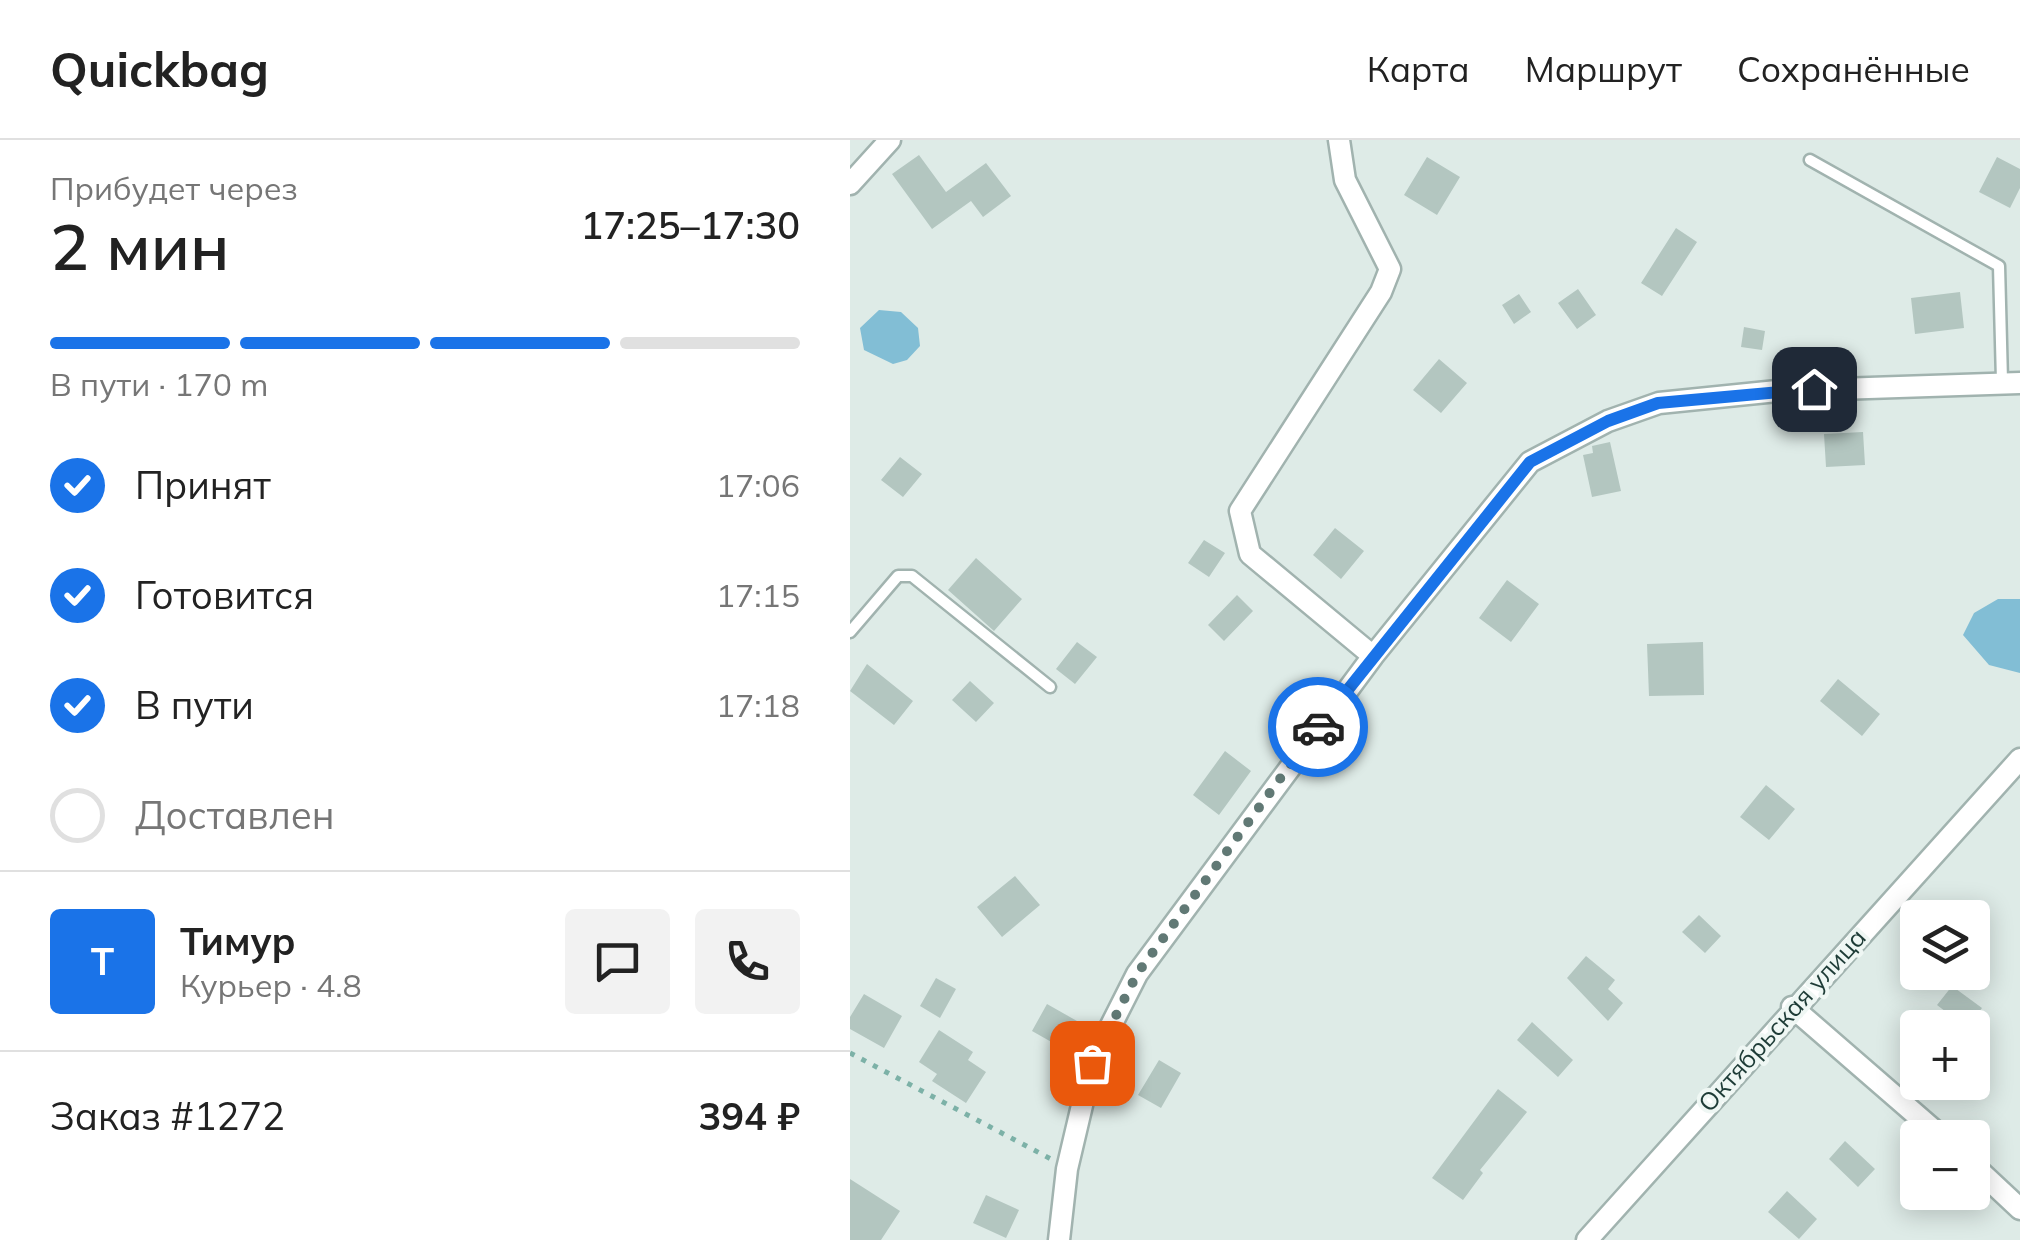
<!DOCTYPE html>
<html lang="ru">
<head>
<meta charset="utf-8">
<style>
  :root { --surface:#fff; --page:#f2f2f2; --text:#222; --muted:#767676; --line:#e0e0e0; --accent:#1a73e8 }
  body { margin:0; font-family:Mulish,sans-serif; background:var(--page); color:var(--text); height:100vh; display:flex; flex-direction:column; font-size:38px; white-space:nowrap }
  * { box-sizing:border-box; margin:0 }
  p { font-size:32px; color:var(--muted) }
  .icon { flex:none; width:55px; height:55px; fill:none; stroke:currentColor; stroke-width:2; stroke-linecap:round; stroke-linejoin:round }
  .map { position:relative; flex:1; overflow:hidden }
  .sheet { display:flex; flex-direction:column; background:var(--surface); width:850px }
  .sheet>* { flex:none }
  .fabs { position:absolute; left:1050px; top:760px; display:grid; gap:20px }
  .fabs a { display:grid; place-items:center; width:90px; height:90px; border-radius:10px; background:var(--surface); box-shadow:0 5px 25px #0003; font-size:50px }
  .pin { position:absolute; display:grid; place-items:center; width:85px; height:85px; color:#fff; margin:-42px; border-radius:20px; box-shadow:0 5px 15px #0006 }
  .courier { position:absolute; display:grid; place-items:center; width:100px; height:100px; margin:-50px; border:8px solid #1a73e8; border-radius:50%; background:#fff; color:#222; box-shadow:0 2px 12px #0007 }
  .headline em { font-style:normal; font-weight:600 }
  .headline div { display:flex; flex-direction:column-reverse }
  .headline { display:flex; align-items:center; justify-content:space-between; height:170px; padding:0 50px }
  h1 { font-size:65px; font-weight:600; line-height:75px }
  .bar { display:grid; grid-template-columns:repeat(4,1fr); gap:15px 10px; align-content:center; height:120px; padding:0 50px }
  .bar i { height:12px; border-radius:8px; background:var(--line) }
  .bar .on { background:var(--accent) }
  .bar p { grid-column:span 4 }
  .line { display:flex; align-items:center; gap:25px; padding:0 50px; border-top:2px solid var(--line) }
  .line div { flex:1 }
  .round { display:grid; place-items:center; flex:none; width:105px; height:105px; border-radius:10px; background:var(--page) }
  ol { padding:0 50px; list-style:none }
  li { display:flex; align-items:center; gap:30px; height:110px }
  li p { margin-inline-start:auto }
  li .icon { padding:10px; border-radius:50%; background:var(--accent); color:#fff; stroke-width:4 }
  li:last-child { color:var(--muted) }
  li i { width:55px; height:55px; border:5px solid var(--line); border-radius:50% }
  header { display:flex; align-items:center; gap:60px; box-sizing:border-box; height:140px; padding:0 50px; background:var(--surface); border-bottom:2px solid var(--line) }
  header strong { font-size:48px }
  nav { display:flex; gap:55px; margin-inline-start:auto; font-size:35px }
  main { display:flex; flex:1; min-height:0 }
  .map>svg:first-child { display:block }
  .water { fill:#82bed5 }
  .building { fill:#b3c6c0 }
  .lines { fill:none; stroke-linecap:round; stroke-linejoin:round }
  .lane-casing { stroke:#a1b3af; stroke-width:15 }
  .street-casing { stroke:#a1b3af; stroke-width:25 }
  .path { stroke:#7cb1a7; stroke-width:5; stroke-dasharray:5 8; stroke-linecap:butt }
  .lane { stroke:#fff; stroke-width:10 }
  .street { stroke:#fff; stroke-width:20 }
  .done { stroke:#617975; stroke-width:10; stroke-dasharray:0 18 }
  .route { stroke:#1a73e8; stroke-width:12 }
  .labels { text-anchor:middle; stroke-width:8; stroke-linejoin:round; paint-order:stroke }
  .street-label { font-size:25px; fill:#1e3c37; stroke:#eff7f4 }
</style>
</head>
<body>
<header>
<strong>Quickbag</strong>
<nav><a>Карта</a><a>Маршрут</a><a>Сохранённые</a></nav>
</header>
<main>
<section class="sheet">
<div class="headline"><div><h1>2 мин</h1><p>Прибудет через</p></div><em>17:25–17:30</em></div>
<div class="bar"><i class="on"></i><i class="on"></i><i class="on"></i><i></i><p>В пути · 170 m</p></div>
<ol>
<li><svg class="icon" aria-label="check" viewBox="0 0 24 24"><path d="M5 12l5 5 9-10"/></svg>Принят<p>17:06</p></li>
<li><svg class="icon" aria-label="check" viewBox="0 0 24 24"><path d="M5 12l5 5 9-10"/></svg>Готовится<p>17:15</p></li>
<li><svg class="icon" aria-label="check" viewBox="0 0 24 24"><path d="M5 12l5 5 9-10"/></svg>В пути<p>17:18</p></li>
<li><i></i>Доставлен</li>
</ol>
<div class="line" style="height:180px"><b class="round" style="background:var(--accent);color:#fff">Т</b><div><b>Тимур</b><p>Курьер · 4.8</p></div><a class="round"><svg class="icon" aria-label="chat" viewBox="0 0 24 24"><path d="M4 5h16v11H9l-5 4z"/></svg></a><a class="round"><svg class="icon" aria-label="phone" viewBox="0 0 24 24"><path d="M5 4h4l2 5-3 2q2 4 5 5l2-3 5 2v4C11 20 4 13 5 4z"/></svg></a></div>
<div class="line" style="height:130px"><div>Заказ #1272</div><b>394 ₽</b></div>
</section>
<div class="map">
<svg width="1170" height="1100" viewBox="0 0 1170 1100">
  <rect width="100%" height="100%" fill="#deebe7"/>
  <!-- water -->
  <path class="water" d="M29 170 51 172 68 188 70 206 57 220 43 224 14 210 10 188Z
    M1148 459H1170V533L1139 525 1113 495 1124 473Z"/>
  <!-- building -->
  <path class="building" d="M69 15 96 52 136 23 161 56 133 77 121 61 82 89 42 34Z
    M577 17 610 37 587 75 554 55Z
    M1147 17 1170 29V48L1160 68 1129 52Z
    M826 88 847 102 812 156 791 143Z
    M728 149 746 175 727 189 708 163Z
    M1110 152 1114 188 1065 194 1061 158Z
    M669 154 681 172 664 184 652 165Z
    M894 187 915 191 912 210 891 207Z
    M589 219 617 243 591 273 563 250Z
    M1013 292 1015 325 976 327 974 294Z
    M760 302 771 351 742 357 733 315 743 313 742 306Z
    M50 317 72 334 53 357 31 340Z
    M485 388 514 411 491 439 463 415Z
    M354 400 375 413 359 437 338 423Z
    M126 418 172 459 144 491 98 450Z
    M657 440 689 464 661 502 629 478Z
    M387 455 403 471 374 501 358 485Z
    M227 502 247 517 225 544 206 529Z
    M853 502 854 555 799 556 797 504Z
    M17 524 63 561 44 585 0 551Z
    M988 539 1030 574 1012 596 970 561Z
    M120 541 144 563 126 582 102 560Z
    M375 611 401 631 369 675 343 655Z
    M916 645 945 669 919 700 890 677Z
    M165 736 190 765 152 797 127 767Z
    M849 775 871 796 855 813 832 792Z
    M736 816 765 840 758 849 773 863 758 881 717 838Z
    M86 838 106 849 90 878 70 866Z
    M1102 846 1132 868 1117 888 1087 865Z
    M14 854 52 876 34 908 0 889V877Z
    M197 864 227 881 212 908 182 891Z
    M682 882 723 920 708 937 667 900Z
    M89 890 123 912 118 920 136 932 116 963 82 941 87 934 69 922Z
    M309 920 331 933 311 968 288 955Z
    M648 949 677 972 630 1030 633 1033 613 1060 582 1038Z
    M995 1001 1025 1029 1008 1047 979 1019Z
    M0 1039 50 1071 31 1100H0Z
    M937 1051 967 1079 949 1099 918 1072Z
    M136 1055 169 1070 156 1098 123 1083Z"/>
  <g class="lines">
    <!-- lane casing -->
    <g class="lane-casing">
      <path id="lane" d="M960 20 1149 126 1152 241
        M0 492 48 436H62L200 547"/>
    </g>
    <!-- street casing -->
    <g class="street-casing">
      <path id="street" d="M489 0 495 40 540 129 531 152 390 371 400 414 523 516
        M0 44 40 0
        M942 867 1093 998
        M1122 1024 1170 1069
        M209 1100 217 1029 242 923 287 834 523 516 680 322 758 281 809 263 927 251 1170 243
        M737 1100 1170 619"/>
    </g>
    <!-- path -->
    <path class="path" d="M0 913 201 1019"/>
    <!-- lane -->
    <use href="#lane" class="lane"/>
    <!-- street -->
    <use href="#street" class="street"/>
  </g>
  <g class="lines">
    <!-- done -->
    <path class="done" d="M242 923 287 834 468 587"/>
    <!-- route -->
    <path class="route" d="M468 587 680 322 758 281 808 263 964 249"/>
  </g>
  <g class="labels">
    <!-- street labels -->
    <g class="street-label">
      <text transform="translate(932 880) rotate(-48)" y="9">Октябрьская улица</text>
    </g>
  </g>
</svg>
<div class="fabs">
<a><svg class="icon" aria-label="layers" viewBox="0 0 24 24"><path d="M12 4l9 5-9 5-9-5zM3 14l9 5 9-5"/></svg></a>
<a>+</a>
<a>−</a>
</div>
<div class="pin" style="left:242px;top:923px;background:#ea580c"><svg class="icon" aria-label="bag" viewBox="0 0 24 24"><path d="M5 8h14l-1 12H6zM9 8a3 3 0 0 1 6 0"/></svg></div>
<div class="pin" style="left:964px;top:249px;background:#1f2937"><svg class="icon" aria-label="home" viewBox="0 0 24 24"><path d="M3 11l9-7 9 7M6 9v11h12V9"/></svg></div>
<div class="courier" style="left:468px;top:587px"><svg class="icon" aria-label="car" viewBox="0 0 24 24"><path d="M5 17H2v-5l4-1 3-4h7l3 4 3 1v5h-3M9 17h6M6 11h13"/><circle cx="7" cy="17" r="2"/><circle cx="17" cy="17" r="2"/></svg></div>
</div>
</main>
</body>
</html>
